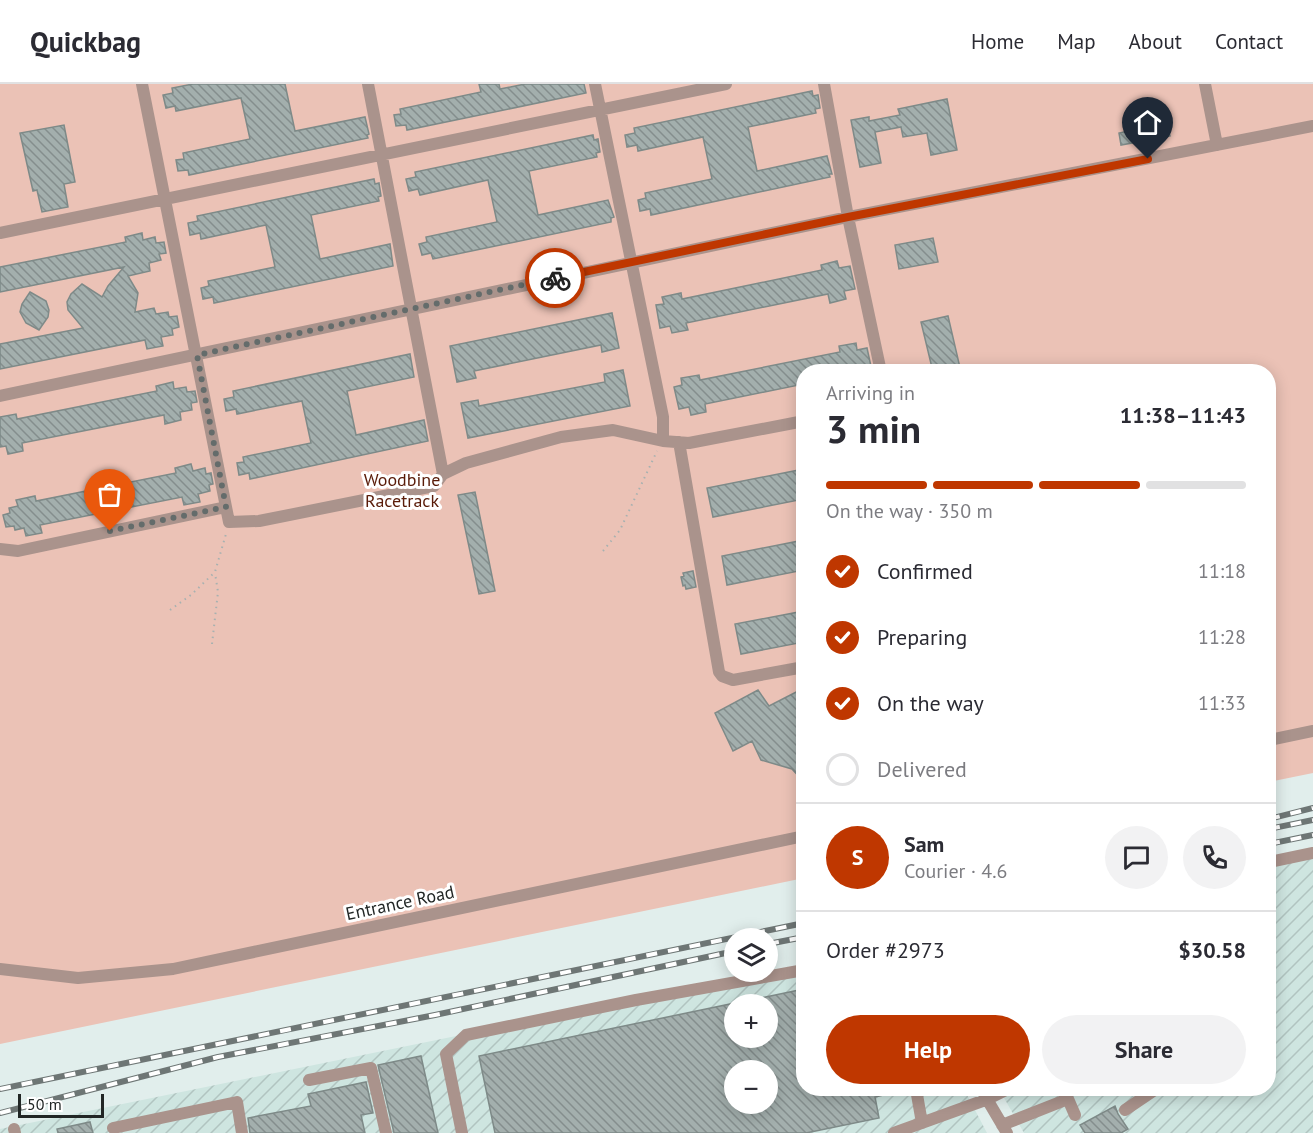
<!DOCTYPE html>
<html lang="en">
<head>
<meta charset="utf-8">
<style>
  :root { --surface:#fff; --page:#f2f2f3; --text:#2b2b33; --muted:#7c7c81; --line:#e1e1e2; --accent:#bf3700 }
  body { margin:0; font-family:"PT Sans",sans-serif; background:var(--page); color:var(--text); height:100vh; display:flex; flex-direction:column; font-size:22px; white-space:nowrap }
  * { box-sizing:border-box; margin:0 }
  p { font-size:20px; color:var(--muted) }
  .icon { flex:none; width:33px; height:33px; fill:none; stroke:currentColor; stroke-width:2; stroke-linecap:round; stroke-linejoin:round }
  .map { position:relative; flex:1; overflow:hidden }
  .panel { position:absolute; left:796px; top:280px; width:480px; height:732px; display:flex; flex-direction:column; background:var(--surface); border-radius:24px; box-shadow:0 3px 15px #0003 }
  .panel>* { flex:none }
  .fabs { position:absolute; left:724px; top:844px; display:grid; gap:12px }
  .fabs a { display:grid; place-items:center; width:54px; height:54px; border-radius:50%; background:var(--surface); box-shadow:0 3px 15px #0003; font-size:30px }
  .scale { position:absolute; left:18px; bottom:15px; width:86px; box-sizing:border-box; padding-left:6px; border:3px solid #212625; border-top:0; font-size:16px; line-height:21px; white-space:nowrap; color:#212625; -webkit-text-stroke:4px #fff; paint-order:stroke }
  .pin { position:absolute; display:grid; place-items:center; width:51px; height:51px; color:#fff; margin:-62px -26px; border-radius:50% 50% 50% 0; rotate:-45deg; box-shadow:0 0 6px #0007 }
  .pin .icon { rotate:45deg }
  .courier { position:absolute; display:grid; place-items:center; width:60px; height:60px; margin:-30px; border:4px solid #bf3700; border-radius:50%; background:#fff; color:#222; box-shadow:0 2px 8px #0007 }
  .head em { font-style:normal; font-weight:600 }
  .head div { display:flex; flex-direction:column-reverse }
  .head { display:flex; align-items:center; justify-content:space-between; height:102px; padding:0 30px }
  h1 { font-size:39px; font-weight:600; line-height:45px }
  .bar { display:grid; grid-template-columns:repeat(4,1fr); gap:9px 6px; align-content:center; height:72px; padding:0 30px }
  .bar i { height:8px; border-radius:4px; background:var(--line) }
  .bar .current { background:var(--accent) }
  .bar p { grid-column:span 4 }
  .line { display:flex; align-items:center; gap:15px; padding:0 30px; border-top:2px solid var(--line) }
  .line div { flex:1 }
  .round { display:grid; place-items:center; flex:none; width:63px; height:63px; border-radius:32px; background:var(--page) }
  ol { padding:0 30px; list-style:none }
  li { display:flex; align-items:center; gap:18px; height:66px }
  li p { margin-inline-start:auto }
  li .icon { padding:6px; border-radius:50%; background:var(--accent); color:#fff; stroke-width:4 }
  li:last-child { color:var(--muted) }
  li i { width:33px; height:33px; border:3px solid var(--line); border-radius:50% }
  .cta { display:flex; gap:12px; margin-top:auto; padding:12px 30px }
  .cta a { flex:1; height:69px; border-radius:36px; background:var(--accent); color:#fff; font-size:24px; font-weight:600; line-height:69px; text-align:center }
  .cta a+a { background:var(--page); color:var(--text) }
  header { display:flex; align-items:center; gap:36px; box-sizing:border-box; height:84px; padding:0 30px; background:var(--surface); border-bottom:2px solid var(--line) }
  header strong { font-size:28px }
  nav { display:flex; gap:33px; margin-inline-start:auto; font-size:21px }
  .map>svg:first-child { display:block }
  .industrial { fill:url(#industrial-furrows); fill-rule:evenodd }
  .green { fill:#ebc2b6 }
  .building { fill:url(#building-back-hatch); stroke:#7e8a88; stroke-width:1.5; fill-rule:evenodd }
  .lines { fill:none; stroke-linecap:round; stroke-linejoin:round }
  .path { stroke:#a7b1b0; stroke-width:2; stroke-dasharray:1.5 4.5; stroke-linecap:butt }
  .minor { stroke:#aa938c; stroke-width:12 }
  .rail-casing { stroke:#6e7675; stroke-width:6 }
  .rail { stroke:#fff; stroke-width:4; stroke-dasharray:11; stroke-linecap:butt }
  .done { stroke:#646c6b; stroke-width:6; stroke-dasharray:0 10.8 }
  .route { stroke:#bf3700; stroke-width:8 }
  .labels { text-anchor:middle; stroke-width:6; stroke-linejoin:round; paint-order:stroke }
  .park-label { font-size:18px; fill:#591b08; stroke:#fff }
  .street-label { font-size:18px; fill:#212625; stroke:#fff }
</style>
</head>
<body>
<header>
<strong>Quickbag</strong>
<nav><a>Home</a><a>Map</a><a>About</a><a>Contact</a></nav>
</header>
<div class="map">
<svg width="1313" height="1049" viewBox="0 0 1313 1049">
  <defs>
    <pattern id="industrial-furrows" width="10" height="10" patternUnits="userSpaceOnUse" patternTransform="scale(1.5)"><rect width="10" height="10" fill="#cee5e0"/><path d="M-1 1l2-2M0 10L10 0M9 11l2-2" fill="none" stroke="#b1c4c0"/></pattern>
    <pattern id="building-back-hatch" width="6" height="6" patternUnits="userSpaceOnUse" patternTransform="scale(1.5)"><rect width="6" height="6" fill="#a3afad"/><path d="M-1 5l2 2M0 0l6 6M5-1l2 2" fill="none" stroke="#848e8d"/></pattern>
  </defs>
  <rect width="100%" height="100%" fill="#e1eeec"/>
  <!-- industrial -->
  <path class="industrial" d="M1313 770V1049H1024L999 1005H1269V779Z
    M804 881V1005H964L987 1049H0V1045ZM735 921H768V954H735ZM735 987H768V1020H735Z"/>
  <!-- green -->
  <path class="green" d="M0 0H1313V689L1269 698V288H804V794L0 960Z"/>
  <!-- building -->
  <path class="building" d="M193 0H285L295 47 365 33 369 50 367 51 368 54 189 91 188 86 178 87 176 76 184 75 183 69 250 55 241 14 176 27 175 22 166 24 163 11 173 9 172 4Z
    M479 0H499L500 5 525 0H584L586 9 407 46 406 41 396 42 394 31 401 30 400 25 481 8Z
    M812 7 813 12 818 11 820 24 815 25 816 29 748 43 757 87 827 72 832 90H829L830 93 651 131 650 125 640 127 638 116 646 114 645 109 712 95 703 53 638 67 637 61 627 63 625 51 635 49 634 44Z
    M947 15 957 66 931 71 927 49 903 53 901 43 875 48 881 79 860 83 851 36 869 33V37L900 31 898 25Z
    M1167 39 1170 52 1121 61 1119 49Z
    M64 41 75 98 64 100 68 123 42 128 37 106 33 107 20 49Z
    M593 51 594 56 598 55 600 68 596 69 597 73 529 87 538 131 608 116 614 133 611 134V138L433 175 431 169 422 171 419 160 427 158 426 153 497 138 488 96 420 111 418 105 409 107 406 95 416 93 415 88Z
    M374 95 375 100 379 99 381 112 378 113 379 117 311 131 320 175 390 160 393 182 214 219 213 213 203 215 201 204 209 202 208 197 275 183 266 141 201 155 200 149 190 151 188 139 198 137 197 132Z
    M142 149 143 156 155 153 156 159 164 158 166 169 159 170 161 176 149 179 150 187 128 192 138 209 135 228 154 224 156 230 168 228 169 233 177 232 179 243 172 245 173 251 161 253 163 262 147 265 145 256 0 285V260L83 244 68 226 67 218 71 210 82 200 102 213 108 202 124 183 0 208V183L126 158 125 153Z
    M933 154 938 178 899 185 895 161Z
    M837 177 839 184 850 182 855 205 844 207 846 215 830 219 828 210 686 239 688 246 672 249 670 242 660 244 656 221 664 220 662 213 681 209 682 215 822 186 821 181Z
    M30 208 46 217 49 226 48 233 39 246 26 239 20 228 22 220Z
    M612 229 619 264 602 268 601 261 474 287 476 294 457 298 450 262Z
    M948 232 961 288H933L921 238Z
    M856 259 857 266 867 264 872 287 804 288V300L705 320 706 328 691 331 689 323 679 325 674 303 682 301 681 294 699 291 700 296 840 268 839 262Z
    M410 270 414 293 347 307 356 351 424 336 428 357 250 395 249 389 239 391 237 379 244 378 243 373 311 359 302 317 237 330 236 325 226 327 224 315 234 313 233 307Z
    M623 286 630 322 468 354 461 319 478 316 479 322 605 298 604 290Z
    M173 298 174 305 186 303 187 308 195 307 197 318 191 319 192 326 180 328 181 336 165 340 164 331 22 359 23 367 8 370 6 362 0 363V333L16 330 17 335 157 307 156 302Z
    M191 380 193 387 205 384 206 390 211 389 213 400 209 401 210 407 198 410 200 418 184 421 182 413 40 441 42 449 26 452 24 444 15 446 14 442 6 443 3 431 10 429 9 424 18 422 16 416 35 412 36 417 176 389 175 384Z
    M804 385V415L713 433 707 404Z
    M475 408 495 507 479 510 458 411Z
    M804 456V486L727 501 722 472Z
    M693 487 696 503 686 505 685 501 683 502 681 493 684 492 683 489Z
    M804 527V558L741 570 735 540Z
    M804 604V698L792 685 761 676 752 657 733 667 715 629 758 606 769 622Z
    M804 905V1005H891L892 1009 875 1013 879 1034 806 1049H495L479 972 735 919V954H768V921H747V917ZM735 987H768V1020H735Z
    M421 972 438 1049H394L378 981Z
    M366 998 373 1029 361 1031 365 1049H250L248 1034 311 1022 308 1010Z
    M1115 1022 1118 1030 1128 1045 1121 1049H1085L1080 1041Z
    M90 1038 93 1049H58L57 1045Z"/>
  <g class="lines">
    <!-- path -->
    <path class="path" d="M603 467 620 446 657 367
      M170 526 191 511 215 488 226 450
      M212 560 218 508 215 489"/>
    <!-- minor -->
    <path class="minor" d="M142 0 229 438 259 437 434 402 443 390 466 379 561 353 613 346 663 357 689 359 804 337
      M368 0 443 390
      M595 0 663 333V357
      M824 0 848 133 881 288
      M1205 0 1217 61
      M0 149 726 0
      M0 312 848 133 1313 42
      M679 358 719 588 722 592 733 596 804 583
      M0 465 18 467 226 423
      M1269 656 1313 647
      M1269 778 1313 769
      M0 885 78 894 173 885 804 752
      M309 996 371 984 386 1049
      M916 1005 922 1039
      M981 1005 1007 1049
      M1125 1026 1156 1005
      M1002 1041 1068 1015 1075 1031
      M113 1044 237 1018 242 1049
      M14 1045 15 1049
      M462 1049 446 970 466 951 636 916 804 886
      M894 1049 988 1015 1008 1005"/>
    <!-- rail casing -->
    <g class="rail-casing">
      <path id="rail" d="M1269 735 1313 724
        M1269 745 1313 736
        M1269 760 1313 751
        M768 860 804 853
        M0 1005 804 839
        M0 1029 218 973 435 931 735 867"/>
    </g>
    <!-- rail -->
    <use href="#rail" class="rail"/>
  </g>
  <g class="lines">
    <!-- done -->
    <path class="done" d="M110 447 226 423 197 271 555 194"/>
    <!-- route -->
    <path class="route" d="M555 194 848 133 1148 75"/>
  </g>
  <g class="labels">
    <!-- park labels -->
    <g class="park-label">
      <text x="402" y="402">Woodbine<tspan x="402" dy="21">Racetrack</tspan></text>
    </g>
    <!-- street labels -->
    <g class="street-label">
      <text transform="translate(400 819) rotate(-12)" y="6">Entrance Road</text>
    </g>
  </g>
</svg>
<div class="fabs">
<a><svg class="icon" aria-label="layers" viewBox="0 0 24 24"><path d="M12 4l9 5-9 5-9-5zM3 14l9 5 9-5"/></svg></a>
<a>+</a>
<a>−</a>
</div>
<div class="scale">50 m</div>
<div class="pin" style="left:110px;top:447px;background:#ea580c"><svg class="icon" aria-label="bag" viewBox="0 0 24 24"><path d="M5 8h14l-1 12H6zM9 8a3 3 0 0 1 6 0"/></svg></div>
<div class="pin" style="left:1148px;top:75px;background:#1f2937"><svg class="icon" aria-label="home" viewBox="0 0 24 24"><path d="M3 11l9-7 9 7M6 9v11h12V9"/></svg></div>
<div class="courier" style="left:555px;top:194px"><svg class="icon" aria-label="bike" viewBox="0 0 24 24"><circle cx="6" cy="16" r="4"/><circle cx="18" cy="16" r="4"/><path d="M6 16l4-8h5l3 8M10 8l3 8H6M13 5h3"/></svg></div>
<section class="panel">
<div class="head"><div><h1>3 min</h1><p>Arriving in</p></div><em>11:38–11:43</em></div>
<div class="bar"><i class="current"></i><i class="current"></i><i class="current"></i><i></i><p>On the way · 350 m</p></div>
<ol>
<li><svg class="icon" aria-label="check" viewBox="0 0 24 24"><path d="M5 12l5 5 9-10"/></svg>Confirmed<p>11:18</p></li>
<li><svg class="icon" aria-label="check" viewBox="0 0 24 24"><path d="M5 12l5 5 9-10"/></svg>Preparing<p>11:28</p></li>
<li><svg class="icon" aria-label="check" viewBox="0 0 24 24"><path d="M5 12l5 5 9-10"/></svg>On the way<p>11:33</p></li>
<li><i></i>Delivered</li>
</ol>
<div class="line" style="height:108px"><b class="round" style="background:var(--accent);color:#fff">S</b><div><b>Sam</b><p>Courier · 4.6</p></div><a class="round"><svg class="icon" aria-label="chat" viewBox="0 0 24 24"><path d="M4 5h16v11H9l-5 4z"/></svg></a><a class="round"><svg class="icon" aria-label="phone" viewBox="0 0 24 24"><path d="M5 4h4l2 5-3 2q2 4 5 5l2-3 5 2v4C11 20 4 13 5 4z"/></svg></a></div>
<div class="line" style="height:78px"><div>Order #2973</div><b>$30.58</b></div>
<div class="cta"><a>Help</a><a>Share</a></div>
</section>
</div>
</body>
</html>
